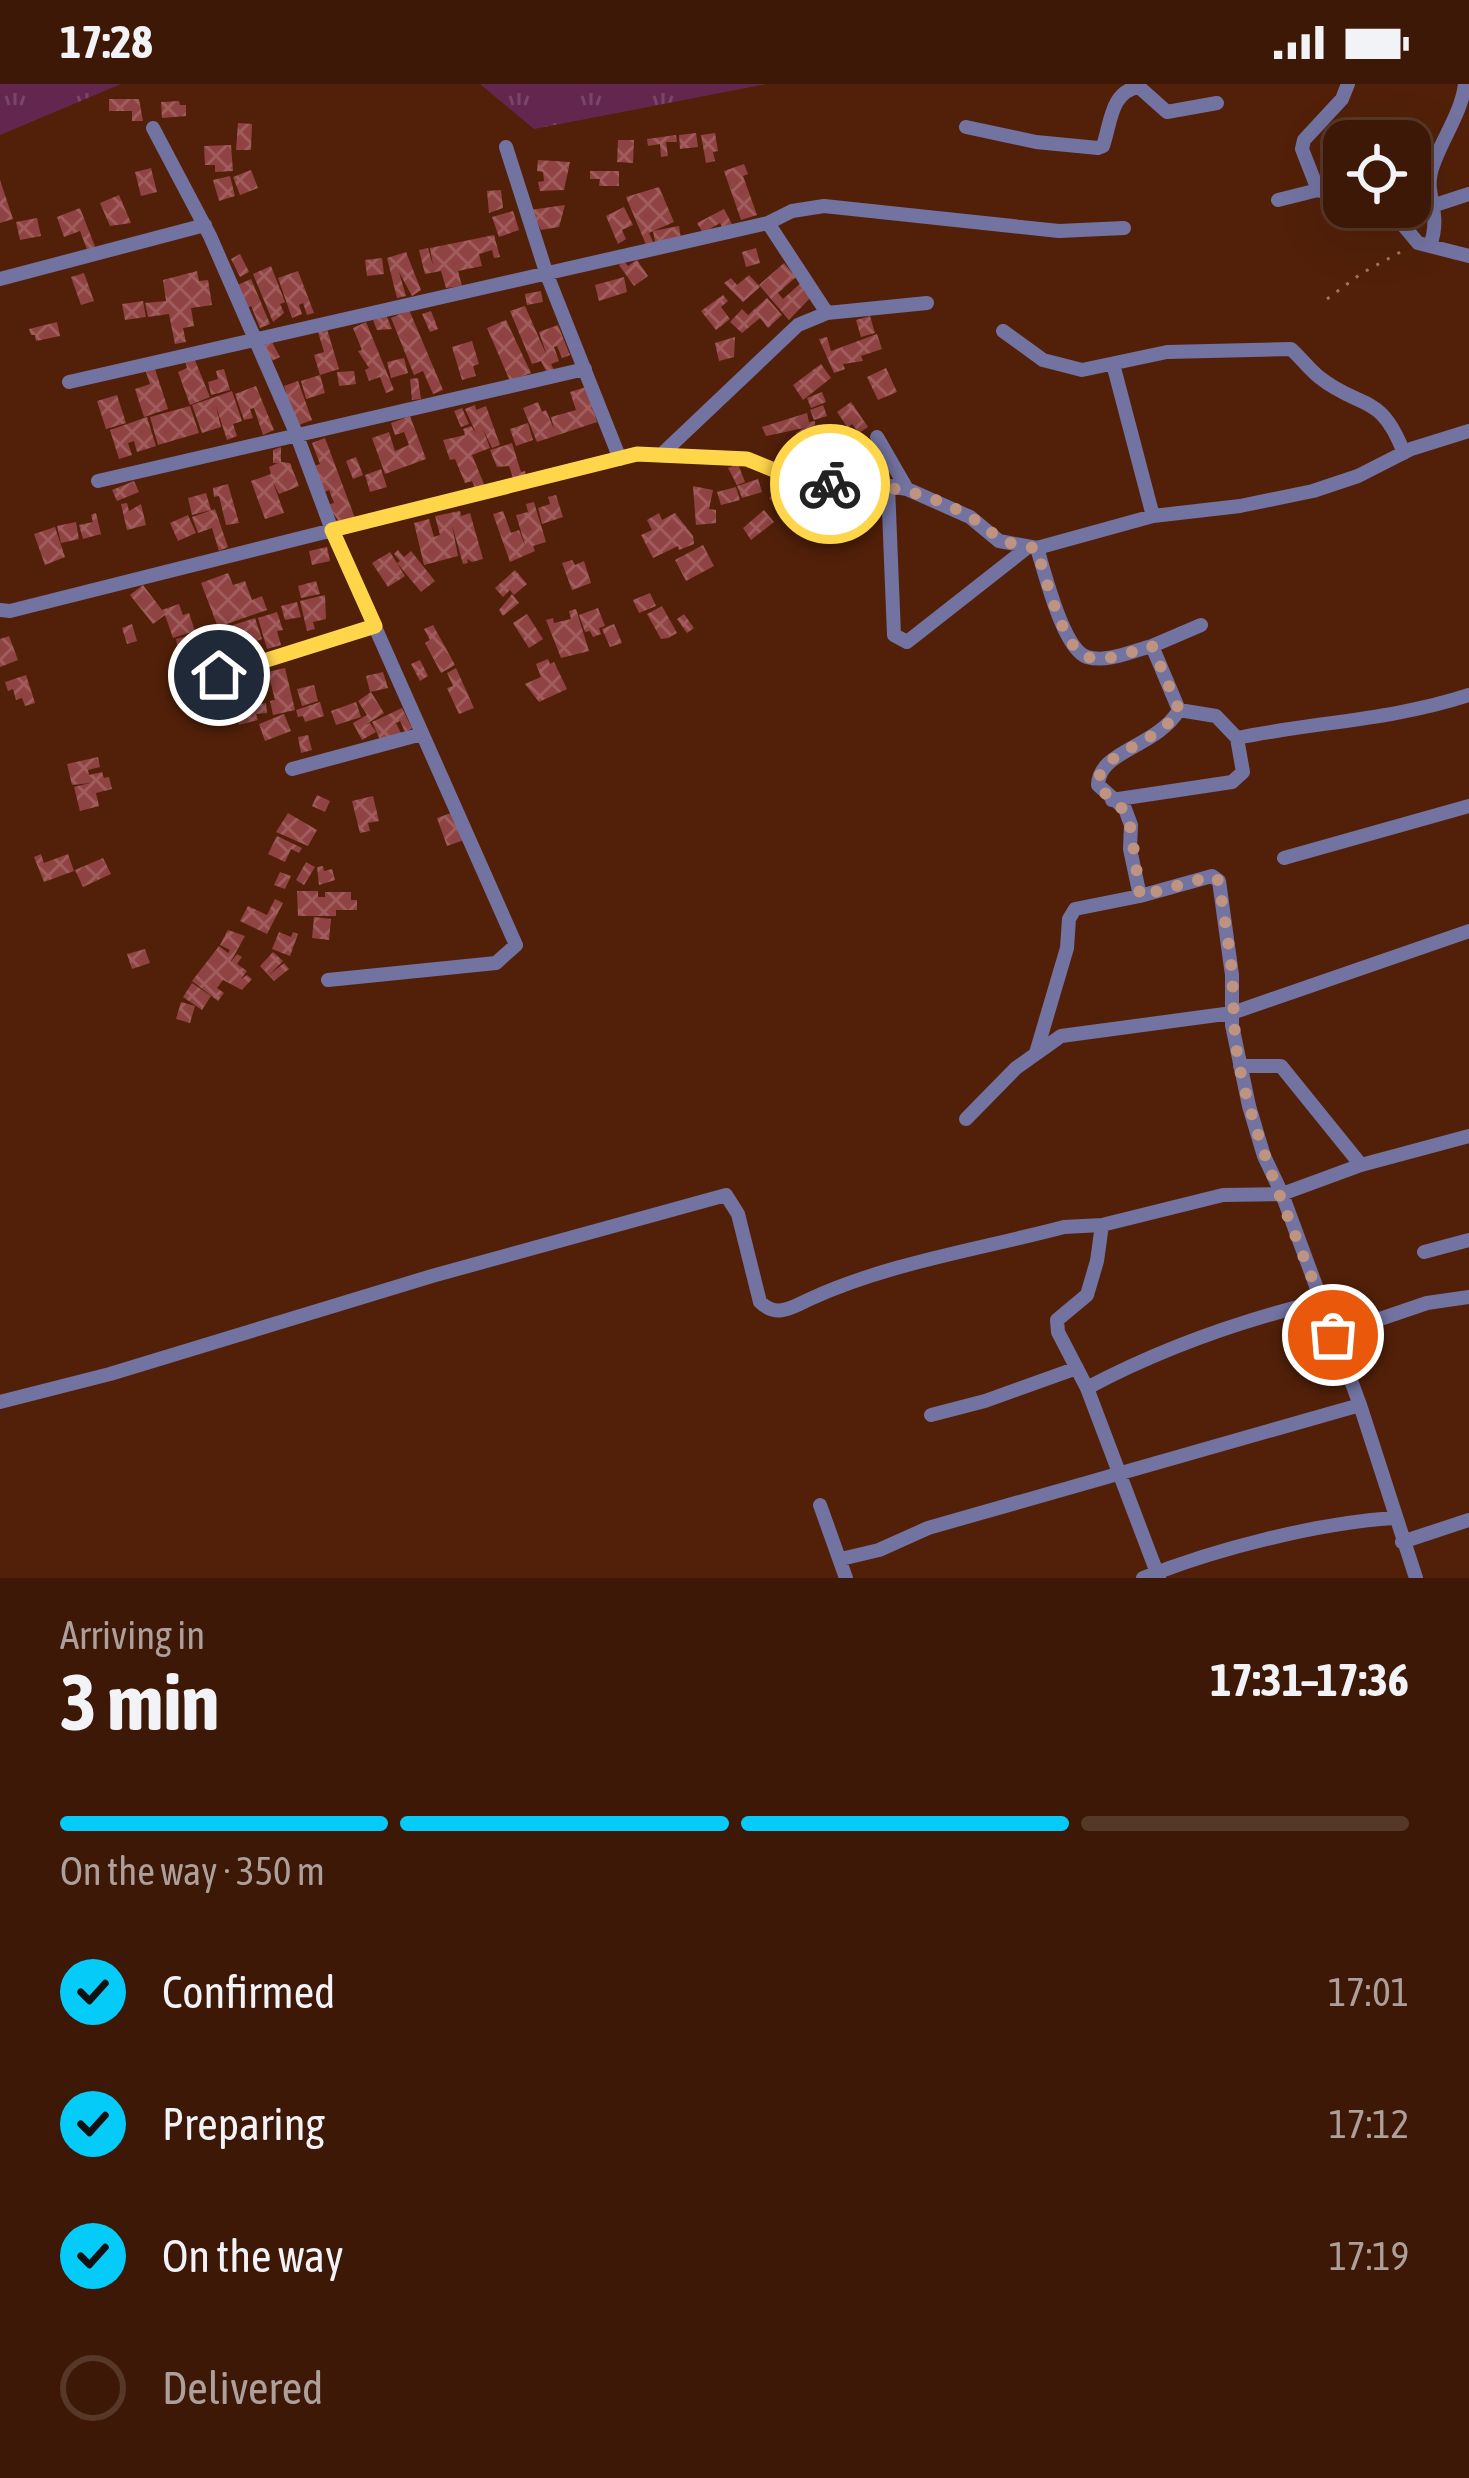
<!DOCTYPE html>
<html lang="en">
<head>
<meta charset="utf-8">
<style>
  :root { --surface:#3e1807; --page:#492515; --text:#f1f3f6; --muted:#ada09b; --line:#573728; --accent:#05cbf9 }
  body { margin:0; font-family:"Asap Condensed",sans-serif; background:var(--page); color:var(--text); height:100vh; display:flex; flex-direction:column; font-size:45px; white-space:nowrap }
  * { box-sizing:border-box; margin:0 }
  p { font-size:39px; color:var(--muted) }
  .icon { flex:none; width:66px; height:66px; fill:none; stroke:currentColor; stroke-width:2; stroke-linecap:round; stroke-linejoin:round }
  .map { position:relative; height:1494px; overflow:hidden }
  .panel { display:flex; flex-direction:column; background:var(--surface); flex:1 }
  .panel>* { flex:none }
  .buttons { position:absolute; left:1323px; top:36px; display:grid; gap:24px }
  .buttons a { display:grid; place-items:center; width:108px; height:108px; border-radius:24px; background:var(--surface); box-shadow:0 12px 48px #0002,0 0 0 3px var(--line); font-size:60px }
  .pin { position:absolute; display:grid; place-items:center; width:102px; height:102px; color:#fff; margin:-51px; border:6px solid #fff; border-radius:50%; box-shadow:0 3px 12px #0007 }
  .courier { position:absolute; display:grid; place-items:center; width:120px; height:120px; margin:-60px; border:9px solid #ffd54a; border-radius:50%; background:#fff; color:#222; box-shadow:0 3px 15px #0007 }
  .headline em { font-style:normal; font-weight:700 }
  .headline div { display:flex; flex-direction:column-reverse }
  .headline { display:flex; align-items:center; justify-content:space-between; height:204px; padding:0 60px }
  h1 { font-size:78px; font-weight:700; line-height:90px }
  .bar { display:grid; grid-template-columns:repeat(4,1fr); gap:18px 12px; align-content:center; height:144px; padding:0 60px }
  .bar i { height:15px; border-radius:9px; background:var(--line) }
  .bar .on { background:var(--accent) }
  .bar p { grid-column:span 4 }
  ol { padding:0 60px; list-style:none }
  li { display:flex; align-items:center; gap:36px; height:132px }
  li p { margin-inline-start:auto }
  li .icon { padding:12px; border-radius:50%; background:var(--accent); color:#111; stroke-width:4 }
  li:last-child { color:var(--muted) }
  li i { width:66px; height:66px; border:6px solid var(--line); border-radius:50% }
  .status { display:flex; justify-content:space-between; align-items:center; height:84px; padding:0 60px; background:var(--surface); direction:ltr }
  .status svg { height:33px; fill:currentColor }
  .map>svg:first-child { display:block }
  .grass { fill:url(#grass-tufts) }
  .building { fill:url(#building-cross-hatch) }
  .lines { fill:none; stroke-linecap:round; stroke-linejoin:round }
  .path { stroke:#a37561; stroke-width:3; stroke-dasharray:3 9; stroke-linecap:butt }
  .minor { stroke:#7273a1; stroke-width:14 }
  .done { stroke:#bf9381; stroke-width:12; stroke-dasharray:0 21.6 }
  .route { stroke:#ffd54a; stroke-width:15 }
</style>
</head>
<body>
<div class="status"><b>17:28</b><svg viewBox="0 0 49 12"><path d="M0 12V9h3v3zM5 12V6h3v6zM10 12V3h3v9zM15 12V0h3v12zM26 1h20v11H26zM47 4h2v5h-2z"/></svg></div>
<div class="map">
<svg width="1469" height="1494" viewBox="0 0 1469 1494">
  <defs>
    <pattern id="grass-tufts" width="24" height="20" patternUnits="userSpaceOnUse" patternTransform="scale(3)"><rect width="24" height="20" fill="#63274f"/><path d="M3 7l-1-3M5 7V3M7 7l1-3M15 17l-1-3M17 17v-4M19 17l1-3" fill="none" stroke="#7a4567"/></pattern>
    <pattern id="building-cross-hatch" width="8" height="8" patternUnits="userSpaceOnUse" patternTransform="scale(3)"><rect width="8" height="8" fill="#8f4342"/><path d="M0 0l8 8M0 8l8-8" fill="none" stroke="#a05d5c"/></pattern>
  </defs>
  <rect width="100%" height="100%" fill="#522009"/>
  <!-- grass -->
  <path class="grass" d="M0 0H121L0 51Z
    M480 0H767L534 45Z"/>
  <!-- building -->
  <path class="building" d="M109 15H139L143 37H132V27H109Z
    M179 17 180 21H186V32L162 34 161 18Z
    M238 39 252 40 251 66H236Z
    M696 49 698 63 680 65 679 51Z
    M715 49 718 67 713 68 715 77 706 79 701 51Z
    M676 51 677 58H666L668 72 661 73 660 60 648 62 647 55Z
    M618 56H634L633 79 617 78Z
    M231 61 233 87 215 88V81H205L204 62Z
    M538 76 570 78 564 106 540 107 538 98 544 97 543 88 537 87Z
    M744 80 748 90 743 92 757 131 741 136 724 87Z
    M151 84 157 108 141 112 135 88Z
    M251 86 258 104 240 111 233 93Z
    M590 87H619V102H599L600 95H590Z
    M230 92 235 112 219 117 213 96Z
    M0 96 13 135 0 139Z
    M659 103 674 138 653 147 679 142 681 154 655 158 653 147 649 149 654 160 647 163 626 113Z
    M501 106 503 124 489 129 487 107Z
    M119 111 131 139 110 142 100 119Z
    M565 121 559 143 541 146 530 126Z
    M624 123 633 141 622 146 626 155 618 160 606 132Z
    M80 124 96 165 88 168 80 147 64 153 57 133Z
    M724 125 733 142 724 147 720 139 703 149 697 139Z
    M513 127 519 146 499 153 492 133Z
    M37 134 41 152 20 156 16 138Z
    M494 151 500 173 494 174 492 166 479 170 482 182 458 187 462 202 446 204 441 187 425 190 419 166 428 164 433 181 430 164Z
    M756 164 760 179 746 183 742 168Z
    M406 168 421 206 412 212 399 188 406 212 397 214 387 174Z
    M240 170 249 188 240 193 231 175Z
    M382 174 384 190 367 192 365 176Z
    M637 176 648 192 634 202 619 181 624 177 628 182Z
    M784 179 796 193 778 209 783 215 802 198 813 211 789 236 759 201Z
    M271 182 285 218 280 220 284 229 273 238 253 190Z
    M197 187 199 197 208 196 212 221 191 224 194 242 183 244 186 258 175 260 169 230 148 233 145 219 166 217 163 196Z
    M298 187 314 229 307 231 303 219 299 221 302 230 292 234 278 194Z
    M84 189 94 217 81 221 71 193Z
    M749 191 760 203 743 218 724 199 731 194 737 201Z
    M624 193 627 208 599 217 595 201Z
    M251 195 270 240 260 244 251 222 242 226 233 203Z
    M541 207 543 218 527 221 525 210Z
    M723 211 728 217 721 223 730 235 716 246 701 227Z
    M767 214 782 231 768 244 760 234 742 249 730 238 742 225 748 231Z
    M143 217 146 233 125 236 122 220Z
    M525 222 547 272 539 248 558 241 570 271 562 274 557 262 554 263 559 277 551 280 554 286 547 289 541 277 532 280 510 227Z
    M409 226 410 228 443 306 433 310 423 287 414 291 391 234Z
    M431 227 438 245 430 248 422 230Z
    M386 231 392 245 377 246 373 236Z
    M870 232 875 249 861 253 856 236Z
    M506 236 531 289 510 297 487 244Z
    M57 238 60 252 36 257 35 251H31L29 245Z
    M366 238 394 306 386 309 380 293 369 297 365 286 369 284 358 267 362 266 353 244Z
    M327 245 339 285 320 291 314 271 324 268 318 248Z
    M877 250 882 265 861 272 863 277 843 280 845 285 834 289 819 255 827 253 831 267Z
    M735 253 734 273 719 277 715 259Z
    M271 256 280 273 265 280 256 263Z
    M472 257 479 280 473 282 476 292 462 296 452 263Z
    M194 274 210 313 190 321 178 288 187 284 185 277Z
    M404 274 408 289 391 294 387 278Z
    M821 280 831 294 803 316 793 301Z
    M154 282 168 325 144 333 135 305 150 300 145 285Z
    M886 284 897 308 878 316 867 293Z
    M224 285 230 306 211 311 208 298 218 295 216 287Z
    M354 287 356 300 339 302 337 288Z
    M320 291 325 309 306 315 301 297Z
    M418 294 421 315 412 316 410 295Z
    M298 297 312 336 291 344 280 314 287 311 284 302Z
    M256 302 274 346 263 351 254 324 250 325 253 334 244 336 235 310Z
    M586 303 597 338 537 358 523 324 538 318 542 328 546 326 554 345 551 333 576 326 570 308Z
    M232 307 242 337 233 340 237 352 227 356 216 322 221 343 202 349 192 321Z
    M822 308 826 318 811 324 807 314Z
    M117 311 126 339 106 345 97 317Z
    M851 318 868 343 859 349 852 340 848 344 837 328Z
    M475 321 476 326 486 322 500 361 492 364 483 345 490 364 472 371 486 405 477 409 472 397 465 399 455 375 450 376 443 356 465 351 463 345 471 342 476 349 465 325Z
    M823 321 827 332 814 336 810 326Z
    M190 322 199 349 158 361 150 333Z
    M462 324 469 340 461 343 454 327Z
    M807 329 809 338 815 337 817 365 808 367 803 354 811 382 798 386 790 358 798 356 796 349 804 344 766 352 762 343Z
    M410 332 426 375 385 390 372 354 389 348 395 367 409 361 404 348 395 351 391 339Z
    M147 333 156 362 137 368 134 357 128 359 132 371 119 375 110 346Z
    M528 339 533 356 516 362 510 345Z
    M325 354 356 437 334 446 331 438 338 436 327 421 334 419 329 406 322 409 312 383 320 380 312 359Z
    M512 359 521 388 525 387 527 396 515 400 509 382 497 383 490 366Z
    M281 363V378L290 379 299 402 279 410 273 398 284 429 265 435 251 397 271 390 269 383 278 379H273V366Z
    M837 367 840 379 827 382 824 370Z
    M356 373 363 391 353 395 346 377Z
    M738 380 745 398 737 401 728 384Z
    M381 385 387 403 370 408 365 391Z
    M758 395 762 408 742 414 737 402Z
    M134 397 139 408 117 417 112 406Z
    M228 400 239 439 226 441 219 412 214 413 213 404Z
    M693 402 713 406 709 425 716 426V439L696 441Z
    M736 403 740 416 721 421 717 408Z
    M782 404 793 417 781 427 769 414Z
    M206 409 211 426 192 431 188 414Z
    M556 411 563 433 542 440 538 424 550 420 548 413Z
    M534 418 546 458 533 462 535 467 510 478 493 430 503 427 511 449 519 446 526 464 516 431 528 428 526 420Z
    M127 419 129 427 141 420 146 441 127 446 121 420Z
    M215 425 228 463 219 467 212 444 198 449 192 433Z
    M764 426 774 438 751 456 743 444Z
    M460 427 461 432 470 429 483 475 472 478 467 475 468 479 463 480 452 441 458 472 424 481 414 439 429 435 434 453 440 451 435 432Z
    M96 429 101 450 83 455 79 441 93 438 91 431Z
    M659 429 662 436 675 429 693 452 694 460 679 466 678 462 653 474 641 451 652 446 647 436Z
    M188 431 196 449 178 457 170 439Z
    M76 438 79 455 61 459 57 442Z
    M55 443 65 473 45 481 34 450Z
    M703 461 714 482 686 497 675 476Z
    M327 463 330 477 312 481 309 467Z
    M398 466 404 473 411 467 435 497 421 508 397 479 400 477 394 470Z
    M390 468 405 492 388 503 372 479Z
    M572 476 575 481 584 477 591 499 572 506 562 479Z
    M515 486 527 500 514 511 510 506 503 513 495 504Z
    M228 489 233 501 245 497 252 516 262 512 267 526 218 543 201 499Z
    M316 497 320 510 301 514 298 502Z
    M143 501 162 526 179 520 183 531 189 529 195 547 173 554 165 531 153 540 130 511Z
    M650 509 656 522 639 529 633 516Z
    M512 510 519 519 503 532 499 526Z
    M325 511 326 535 313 538 315 545 307 547 300 517Z
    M297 518 301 533 285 536 281 522Z
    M662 522 677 549 668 554 661 555 647 530Z
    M598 524 605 542 599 544 601 550 593 553 590 547 585 548 579 531Z
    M576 525 589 567 561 574 546 536 553 534 554 539 571 535 569 527Z
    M277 528 283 546 277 547 281 561 267 565 258 534Z
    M527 530 543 555 529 564 513 539Z
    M684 530 694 544 687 549 677 535Z
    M255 534 262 555 251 559 249 553 233 558 242 571 227 576 218 546Z
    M132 540 137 557 127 560 122 544Z
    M614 540 622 559 610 563 602 545Z
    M433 541 455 581 441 589 425 559 430 556 424 545Z
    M196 550 200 566 179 570 176 555Z
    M9 552 18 576 0 583V555Z
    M191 571 192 582 180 583 179 572Z
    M548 575 550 580 554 578 567 605 539 618 525 600 541 593 536 580Z
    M420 576 428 592 420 597 411 580Z
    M285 584 295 626 273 631 270 617 275 616 268 588Z
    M456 584 474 624 459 630 447 604 453 602 447 589Z
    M383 588 388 604 370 608 366 592Z
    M26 591 35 619 25 622 22 614 16 616 13 605 8 607 5 598Z
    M314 601 318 617 302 622 297 605Z
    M371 608 384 629 365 641 370 639 376 648 362 656 353 639 367 631 358 617Z
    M320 618 324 632 305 638 303 632 298 633 296 626Z
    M356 618 361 633 336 641 331 627Z
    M266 619 267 629 256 630 258 636 239 641 235 624Z
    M402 624 412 644 405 648 400 637 396 639 401 649 381 658 372 638Z
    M284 630 291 647 265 657 259 640Z
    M308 651 312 666 301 669 298 653Z
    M98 673 100 683 88 686 89 691 102 688 104 694 109 693 112 705 96 709 99 722 80 727 74 703 90 699 72 701 67 680Z
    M317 711 330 717 325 728 312 722Z
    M373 712 379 737 368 739 370 747 360 749 352 717Z
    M454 728 464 756 447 762 437 734Z
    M288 729 317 746 308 762 276 748Z
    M277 752 302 764 299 769 291 765 285 778 268 770Z
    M41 770 44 779 68 770 74 787 44 798 34 773Z
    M103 774 111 790 83 803 75 786Z
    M306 778 315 783 304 801 296 796Z
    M323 782 324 787 332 785 335 796 319 801 317 783Z
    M280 788 291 792 285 805 274 801Z
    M297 807H318V813H325V808H351V816H357V826H336V832H298Z
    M275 815 283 819 267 850 240 837 248 822 267 831Z
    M314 833 331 835 329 856 312 854Z
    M228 846 245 852 230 879 237 870 242 873 237 880 247 887 241 895 247 891 252 895 242 906 223 896 217 904 224 909 218 917 192 897 219 862 228 869 230 866 220 861Z
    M279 848 291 853 293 848 298 850 290 872 272 865Z
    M145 865 150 879 132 885 127 870Z
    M273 868 283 877 269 891 284 879 289 885 274 897 260 882Z
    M192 899 211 912 202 926 183 913Z
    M181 918 195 922 190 939 176 935Z"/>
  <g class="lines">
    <!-- path -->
    <path class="path" d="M1327 215 1362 189 1406 165"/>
    <!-- minor -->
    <path class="minor" d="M966 43 1036 58 1098 64 1103 62C1111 38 1111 7 1139 3L1167 28 1217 19
      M153 44 210 152 296 349 332 446 516 861 496 879 328 896
      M506 63 547 191 620 375
      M1318 106 1302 65 1304 56 1342 15 1348 0
      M1278 116 1318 106 1344 115
      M1435 121 1469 110
      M1388 123 1418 159 1469 172
      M768 139 827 229
      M1430 162C1442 129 1425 113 1431 88 1439 58 1461 32 1465 0
      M0 195 205 141
      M1003 247 1043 276 1082 286 1167 268 1291 265C1301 274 1309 285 1319 293 1362 327 1380 307 1404 369
      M1113 280 1153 432
      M69 298 768 139 792 127 824 122 1059 147 1124 144
      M877 353 907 405
      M663 369 798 241 827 229 927 219
      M98 397 585 285
      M888 402 894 551 907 558 1028 463
      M1037 464C1045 489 1063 565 1087 573 1108 579 1132 567 1152 562L1179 626 1216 632 1237 654C1315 638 1393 636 1469 611
      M0 526 10 527 636 370 747 375 809 401 879 400 907 405 970 433 999 457 1037 464 1153 432 1240 422 1313 407 1358 392 1411 365 1469 347
      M1152 562 1201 541
      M180 604 375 542
      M292 685 422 650
      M1112 716 1232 698 1243 688 1237 654
      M1284 774 1469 722
      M1140 812 1130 765 1131 741 1125 725 1098 701C1099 666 1156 664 1179 626
      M1036 969 1067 864 1069 835 1075 825 1140 812 1212 792 1219 797 1232 891V941L1249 1022 1264 1072 1282 1110 1360 1321 1416 1494
      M1240 982H1281L1361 1081
      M966 1035 1016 984 1061 952 1232 929 1469 847
      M1102 1141 1097 1177 1087 1211 1057 1236 1058 1248 1087 1304 1159 1494
      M1424 1168 1469 1156
      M1333 1251 1427 1219 1469 1213
      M1087 1304C1162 1264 1239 1237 1321 1217
      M0 1318 110 1290 432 1192 726 1111 738 1130 760 1218C777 1234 791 1224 810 1215 888 1179 981 1165 1064 1143L1102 1141 1223 1111 1282 1110 1361 1081 1469 1052
      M931 1331 985 1317 1077 1284
      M820 1421 846 1494
      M1402 1458 1469 1436
      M841 1475 879 1466 928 1444 1360 1321
      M1143 1494C1215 1465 1317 1439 1394 1434"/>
  </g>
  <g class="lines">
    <!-- done -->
    <path class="done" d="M830 400C881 400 924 406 969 432 1001 452 993 458 1036 464 1045 489 1062 565 1087 573 1108 579 1132 567 1152 562L1179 626C1156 663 1098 666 1098 701 1106 712 1120 720 1127 731 1131 738 1138 799 1140 812L1212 792 1219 797C1223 828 1229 858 1232 889 1234 920 1233 950 1239 981 1259 1074 1302 1161 1333 1251"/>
    <!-- route -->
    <path class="route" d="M219 591 375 542 332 446 637 370 747 375 809 400H830"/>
  </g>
</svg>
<div class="buttons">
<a><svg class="icon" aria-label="locate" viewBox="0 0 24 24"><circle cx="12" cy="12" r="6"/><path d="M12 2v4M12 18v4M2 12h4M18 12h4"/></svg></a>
</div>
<div class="pin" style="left:1333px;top:1251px;background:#ea580c"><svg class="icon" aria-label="bag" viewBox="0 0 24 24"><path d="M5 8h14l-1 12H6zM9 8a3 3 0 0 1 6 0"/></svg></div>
<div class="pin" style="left:219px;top:591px;background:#1f2937"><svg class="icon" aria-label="home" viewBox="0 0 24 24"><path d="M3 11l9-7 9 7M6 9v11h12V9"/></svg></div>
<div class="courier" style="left:830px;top:400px"><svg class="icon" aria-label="bike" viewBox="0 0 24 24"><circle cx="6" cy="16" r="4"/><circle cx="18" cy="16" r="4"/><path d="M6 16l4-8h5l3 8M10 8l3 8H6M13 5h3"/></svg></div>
</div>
<section class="panel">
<div class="headline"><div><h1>3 min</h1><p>Arriving in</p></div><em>17:31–17:36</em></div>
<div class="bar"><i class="on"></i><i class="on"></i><i class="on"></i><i></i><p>On the way · 350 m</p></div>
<ol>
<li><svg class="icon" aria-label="check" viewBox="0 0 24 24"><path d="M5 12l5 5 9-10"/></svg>Confirmed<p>17:01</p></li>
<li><svg class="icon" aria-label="check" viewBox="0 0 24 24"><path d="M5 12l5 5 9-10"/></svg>Preparing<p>17:12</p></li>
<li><svg class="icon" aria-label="check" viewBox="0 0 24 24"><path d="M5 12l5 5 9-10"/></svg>On the way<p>17:19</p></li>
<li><i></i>Delivered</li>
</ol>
</section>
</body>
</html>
